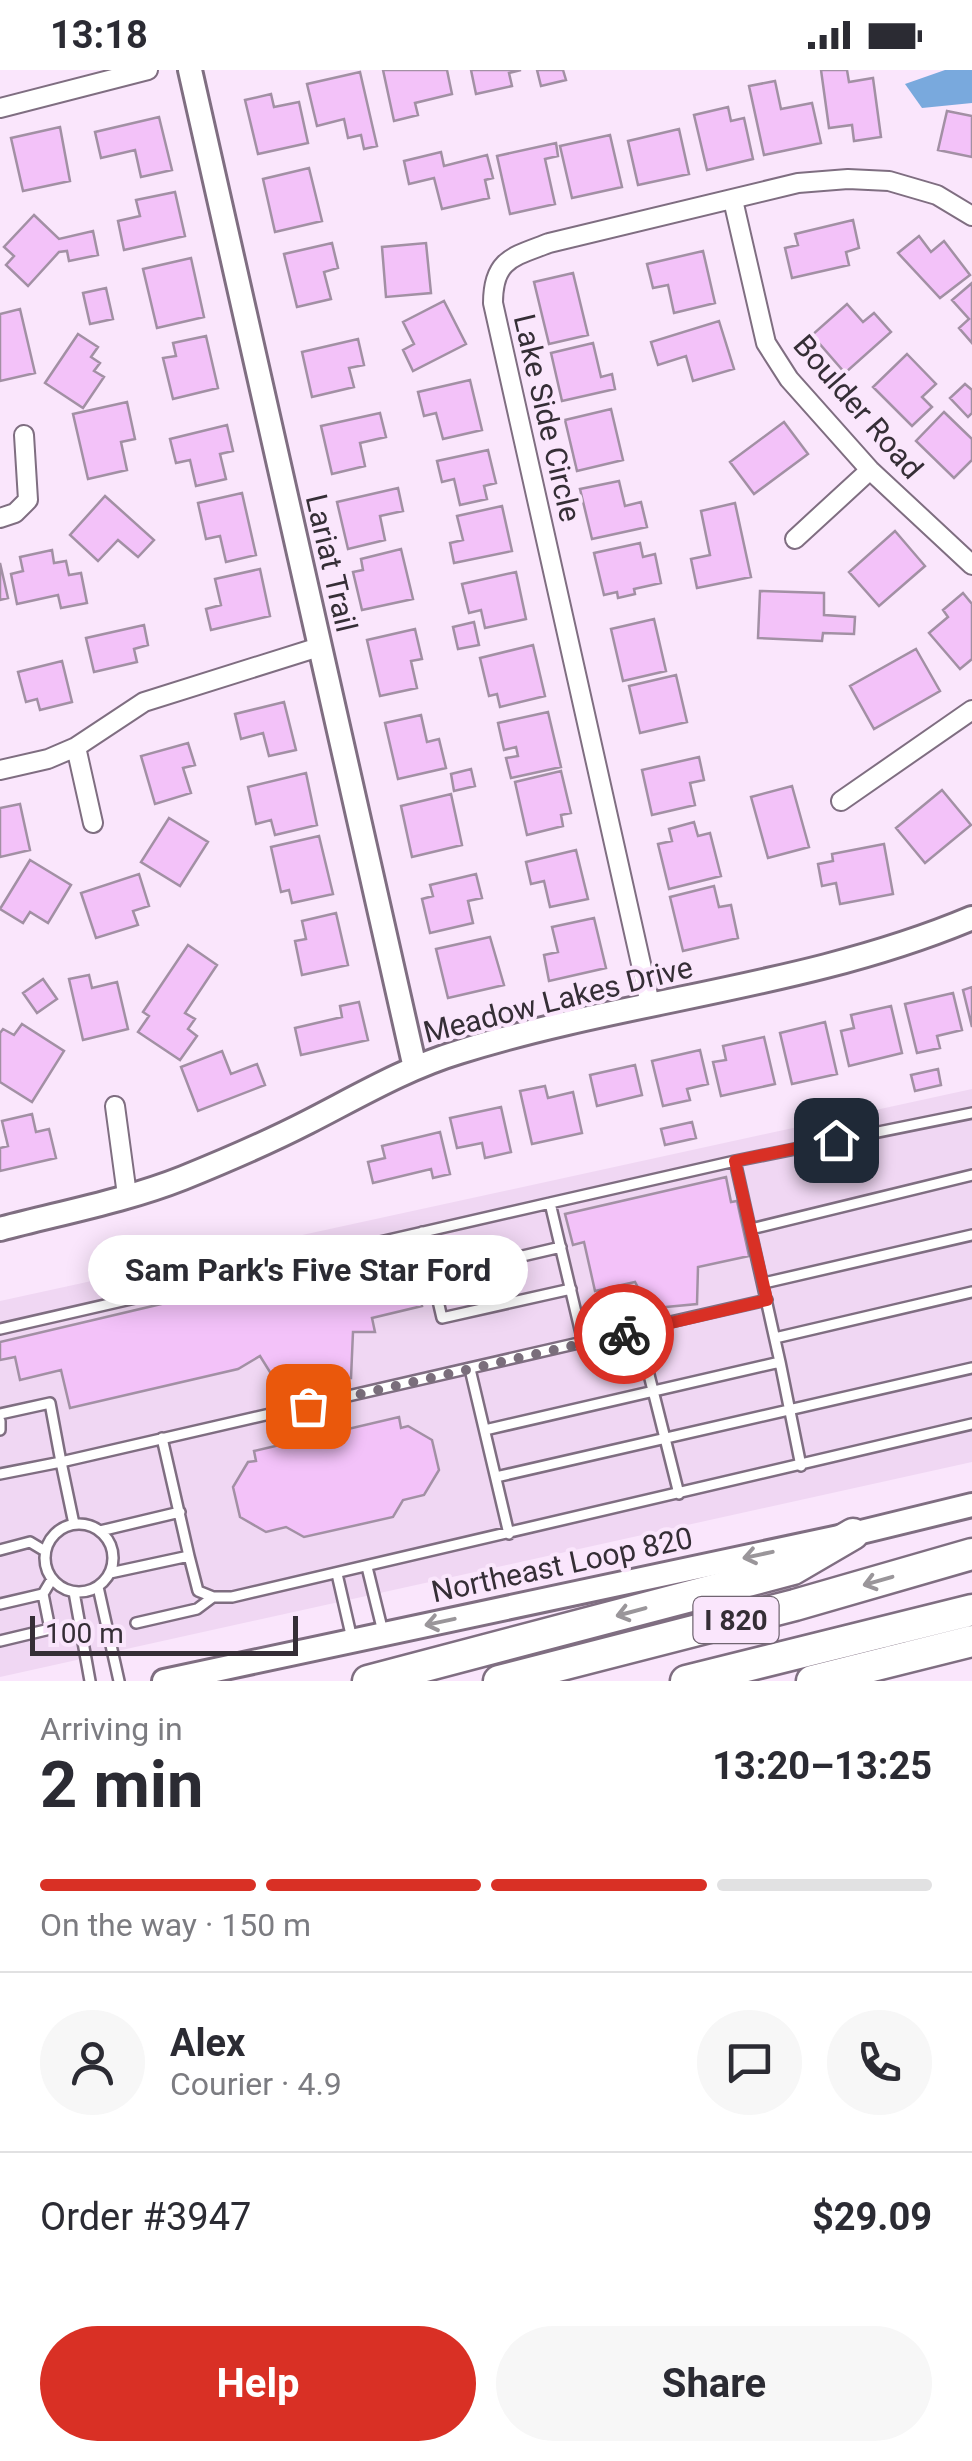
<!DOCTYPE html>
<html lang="en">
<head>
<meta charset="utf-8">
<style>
  :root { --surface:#fff; --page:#f7f7f7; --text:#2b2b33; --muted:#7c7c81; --line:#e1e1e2; --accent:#d93025 }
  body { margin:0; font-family:Roboto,sans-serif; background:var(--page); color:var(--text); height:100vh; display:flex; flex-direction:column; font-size:38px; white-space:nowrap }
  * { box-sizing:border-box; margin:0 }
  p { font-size:32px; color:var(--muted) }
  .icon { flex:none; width:55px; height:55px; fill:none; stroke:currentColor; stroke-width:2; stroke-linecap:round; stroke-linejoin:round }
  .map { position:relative; height:1611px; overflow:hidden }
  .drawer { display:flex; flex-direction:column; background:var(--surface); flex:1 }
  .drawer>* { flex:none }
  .scale { position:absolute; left:30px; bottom:25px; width:268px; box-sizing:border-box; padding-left:10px; border:5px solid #352e36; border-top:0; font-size:28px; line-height:35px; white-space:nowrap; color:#352e36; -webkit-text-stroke:8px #fae6fc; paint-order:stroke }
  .pin { position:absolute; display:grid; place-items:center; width:85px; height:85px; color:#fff; margin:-42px; border-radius:20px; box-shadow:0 5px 15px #0006 }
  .courier { position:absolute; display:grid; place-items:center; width:100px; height:100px; margin:-50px; border:8px solid #d93025; border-radius:50%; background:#fff; color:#222; box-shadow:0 2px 12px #0007 }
  .bubble { position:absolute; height:70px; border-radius:35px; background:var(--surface); box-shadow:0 5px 25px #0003; font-size:32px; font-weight:700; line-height:70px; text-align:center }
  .summary em { font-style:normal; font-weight:700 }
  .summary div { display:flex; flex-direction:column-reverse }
  .summary { display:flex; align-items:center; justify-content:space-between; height:170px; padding:0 40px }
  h1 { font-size:65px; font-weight:700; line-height:75px }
  .bar { display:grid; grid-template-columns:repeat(4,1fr); gap:15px 10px; align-content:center; height:120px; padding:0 40px }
  .bar i { height:12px; border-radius:8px; background:var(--line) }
  .bar .active { background:var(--accent) }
  .bar p { grid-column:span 4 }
  .line { display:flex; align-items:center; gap:25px; padding:0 40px; border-top:2px solid var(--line) }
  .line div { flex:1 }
  .round { display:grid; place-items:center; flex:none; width:105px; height:105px; border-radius:52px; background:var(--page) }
  .button { display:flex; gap:20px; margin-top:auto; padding:20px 40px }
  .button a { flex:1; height:115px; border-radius:60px; background:var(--accent); color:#fff; font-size:40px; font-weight:700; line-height:115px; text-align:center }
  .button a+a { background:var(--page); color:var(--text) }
  .status { display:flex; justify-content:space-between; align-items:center; height:70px; padding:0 50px; background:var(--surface); direction:ltr }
  .status svg { height:28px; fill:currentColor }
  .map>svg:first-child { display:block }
  .built { fill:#f0d7f3 }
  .water { fill:#79a9dd }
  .building { fill:#f3c2f9; stroke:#a290a4; stroke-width:2.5 }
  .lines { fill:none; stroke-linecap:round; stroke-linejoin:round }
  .lane-casing { stroke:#7f6e81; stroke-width:14 }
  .street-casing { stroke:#7f6e81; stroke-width:22 }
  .secondary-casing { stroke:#7f6e81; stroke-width:28 }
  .highway-casing { stroke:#7f6e81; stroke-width:35 }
  .lane { stroke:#fff; stroke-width:9 }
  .street { stroke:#fff; stroke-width:18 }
  .secondary { stroke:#fff; stroke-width:22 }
  .highway { stroke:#fff; stroke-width:30 }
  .oneway { stroke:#9a969a }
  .done { stroke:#7a6e7b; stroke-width:10; stroke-dasharray:0 18 }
  .route { stroke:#d93025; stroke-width:12 }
  .labels { text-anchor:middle; stroke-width:8; stroke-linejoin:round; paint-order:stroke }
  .shield { fill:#fae6fc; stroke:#706571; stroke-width:2.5 }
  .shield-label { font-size:28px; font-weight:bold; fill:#352e36 }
  .street-label { font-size:30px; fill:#352e36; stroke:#fae6fc }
</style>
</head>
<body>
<div class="status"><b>13:18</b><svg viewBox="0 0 49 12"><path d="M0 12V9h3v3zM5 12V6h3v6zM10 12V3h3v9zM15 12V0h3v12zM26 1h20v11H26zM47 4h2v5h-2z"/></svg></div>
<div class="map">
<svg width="972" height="1611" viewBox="0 0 972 1611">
  <rect width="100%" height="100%" fill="#fae6fc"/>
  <!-- built -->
  <path class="built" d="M972 1019V1392L0 1607V1231Z"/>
  <!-- water -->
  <path class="water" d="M945 0H972V33L922 38 905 14Z"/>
  <!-- building -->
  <path class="building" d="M383 0H447L452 24 415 33 418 45 394 51Z
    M471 0H521L509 3 512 16 476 24Z
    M537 0H563L566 10 541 16Z
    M821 0H847L849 12 873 8 881 67 854 71 852 55 829 58Z
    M360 2 377 76 364 79 361 65 348 68 344 49 317 56 307 14Z
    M775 11 781 39 812 33 821 73 764 85 749 16Z
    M271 24 274 37 299 32 308 73 258 84 245 30Z
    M728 37 731 51 744 48 753 89 707 100 694 45Z
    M947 41 972 46V87L938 80Z
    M159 47 172 100 141 107 135 80 101 88 95 62Z
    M60 57 70 111 23 121 11 68Z
    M679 59 689 104 638 115 628 71Z
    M610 65 622 117 572 128 560 76Z
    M556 73 558 86 545 89 555 134 510 144 497 86Z
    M441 82 444 96 487 85 493 108 485 110 489 128 442 139 434 108 409 114 404 91Z
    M309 98 322 151 275 162 263 109Z
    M175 122 185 166 124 180 118 151 140 146 136 130Z
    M34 145 59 169 93 161 98 185 69 191 67 181 59 182 28 216 6 195 14 186 4 177Z
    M853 150 859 178 846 182 849 195 792 208 785 178 798 175 795 164Z
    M919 166 931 182 944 171 970 205 940 228 898 183Z
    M332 173 338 198 324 202 331 229 297 237 284 184Z
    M426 173 431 223 386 227 382 177Z
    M703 181 715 233 674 243 668 215 653 218 647 194Z
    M191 188 204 247 157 258 143 199Z
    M573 203 588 265 549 274 534 212Z
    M972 213V273L959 258 969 249 952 230Z
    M106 218 113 249 90 254 83 223Z
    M444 231 466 274 413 301 403 280 414 274 403 252Z
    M847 234 863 252 874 243 891 262 845 303 812 265Z
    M20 239 35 303 0 311V244Z
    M719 251 734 299 693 311 686 286 658 295 651 272Z
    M78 264 98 277 91 287 100 293 94 301 104 307 83 338 45 313Z
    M206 266 218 318 173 329 163 288 176 286 173 273Z
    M358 269 364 295 349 298 354 317 312 327 302 282Z
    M593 273 601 307 612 304 615 319 562 331 551 283Z
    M907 284 936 314 922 327 932 337 912 356 873 317Z
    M470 310 482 360 443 369 436 343 424 346 418 322Z
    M965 314 972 320V343L968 347 950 328Z
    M127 332 135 369 121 372 127 400 88 409 73 344Z
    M611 339 623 390 577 401 565 350Z
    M944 342 972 369V390L954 408 916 371Z
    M380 343 386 367 360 373 365 396 332 404 321 356Z
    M784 352 808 384 754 424 730 392Z
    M227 355 233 381 220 384 226 409 196 416 190 390 176 393 170 369Z
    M488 380 496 413 484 416 487 429 460 435 454 409 442 412 437 391Z
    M619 411 625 436 641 432 647 457 592 469 580 419Z
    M398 418 403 441 380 446 385 470 348 479 337 432Z
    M242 423 256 485 226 492 220 466 206 469 198 433Z
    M105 426 154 470 138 487 118 470 98 491 70 465Z
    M735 433 751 507 697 518 691 489 710 485 701 441Z
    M502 436 512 481 454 493 450 473 463 470 457 446Z
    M895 461 925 496 879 536 849 502Z
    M640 473 643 487 655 484 661 513 634 519 635 524 618 528 617 522 604 525 594 483Z
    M401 479 413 529 362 540 353 502 363 500 361 489Z
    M52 480 54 493 66 491 69 505 81 503 87 533 61 538 58 525 17 534 11 504 23 501 20 487Z
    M0 493 8 528 0 530Z
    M260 499 270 546 211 560 206 539 221 535 215 509Z
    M516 502 526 549 485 558 481 540 469 543 462 514Z
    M760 521 824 523V545L855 547 854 564 823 563 822 571 758 568Z
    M963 523 972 534V589L960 599 929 563 948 547 943 540Z
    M654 549 666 601 623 611 611 559Z
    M474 552 479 575 458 579 453 557Z
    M144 555 148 575 134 579 137 592 94 602 86 568Z
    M415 559 422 589 411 591 417 618 380 626 367 570Z
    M533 575 545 626 500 637 497 624 489 626 480 588Z
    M916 579 940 621 874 659 850 616Z
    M62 591 72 632 40 640 37 629 26 632 18 602Z
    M676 605 687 652 640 663 629 616Z
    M284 632 296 680 269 686 263 663 241 669 235 644Z
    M548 642 561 697 511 708 506 688 518 686 516 677 504 680 498 653Z
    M421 645 427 672 439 669 446 698 398 709 385 653Z
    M188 673 195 695 183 698 191 723 155 734 141 686Z
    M699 687 704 710 690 713 695 735 652 745 642 700Z
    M471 699 475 716 454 721 451 704Z
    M561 701 571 743 561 745 563 756 527 765 515 712Z
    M306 703 317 755 275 765 271 750 256 754 248 717Z
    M792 716 809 777 768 788 751 727Z
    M942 720 971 755 925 793 896 758Z
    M451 724 462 775 412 787 401 736Z
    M20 734 30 780 0 787V738Z
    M169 748 208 772 180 816 141 792Z
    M694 752 698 766 710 763 721 806 669 819 658 774 672 771 669 759Z
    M319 766 333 824 292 833 289 820 281 822 271 777Z
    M884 774 893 824 840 834 836 813 822 816 818 794 833 791 832 784Z
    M576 780 588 829 550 837 544 811 531 814 526 792Z
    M30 790 71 815 48 853 30 842 23 853 0 839Z
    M139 804 149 836 133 841 138 855 96 868 81 823Z
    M476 804 482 828 468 831 473 853 430 863 422 829 433 826 430 815Z
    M714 816 719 837 731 835 738 868 683 881 670 827Z
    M336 843 348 895 302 905 295 871 306 869 302 851Z
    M594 848 606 898 549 911 544 885 558 882 552 857Z
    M490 867 504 915 448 928 436 879Z
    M188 875 217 895 185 943 195 949 188 959 197 966 180 990 138 962 149 946 143 942Z
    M89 905 92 918 117 912 128 959 83 970 69 909Z
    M43 909 57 929 37 943 23 923Z
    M972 917V957L963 920Z
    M953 923 962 960 937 966 940 978 917 983 905 934Z
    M359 932 368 970 301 985 295 958 342 947 340 936Z
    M891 936 902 983 849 996 841 961 854 958 851 945Z
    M825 952 837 1004 792 1014 780 963Z
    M22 954 64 981 32 1032 0 1012V963L3 959 14 965Z
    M764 967 775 1014 721 1026 713 992 726 990 723 976Z
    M700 980 708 1014 687 1019 690 1030 663 1036 652 991Z
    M222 981 231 1004 257 994 265 1015 198 1041 181 997Z
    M635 995 642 1025 597 1036 590 1005Z
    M938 999 941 1015 915 1021 911 1005Z
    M545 1016 548 1028 573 1022 582 1063 532 1074 520 1021Z
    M501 1037 511 1082 485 1088 482 1073 457 1078 450 1048Z
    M32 1044 36 1062 49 1059 56 1088 0 1101V1078L8 1076 2 1051Z
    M692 1052 696 1068 665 1075 661 1059Z
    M440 1062 450 1104 433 1108 431 1099 373 1113 368 1092 385 1088 382 1076Z
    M726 1107 731 1132 737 1131 749 1186 698 1197 697 1234 666 1237 652 1244 635 1212 595 1221 584 1172 573 1175 565 1144Z
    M407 1176 422 1236 372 1248 375 1262H353L351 1308 316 1310 283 1323 260 1286 238 1299 70 1338 61 1300 20 1310 15 1287 0 1290V1272Z
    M399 1347 401 1358 408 1356 432 1370 439 1400 424 1425 403 1430 393 1447 304 1467 286 1457 266 1462 240 1447 233 1417 248 1392 256 1391 254 1381Z"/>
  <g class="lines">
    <!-- lane casing -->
    <g class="lane-casing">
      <path id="lane" d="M735 1091 972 1043
        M751 1159 972 1105
        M422 1162 442 1248 571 1219
        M432 1207 561 1177
        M764 1213 972 1165
        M0 1259 550 1133
        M638 1261 679 1424
        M775 1268 972 1222
        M583 1272 767 1230
        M470 1299 509 1464
        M0 1344 50 1333 61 1392 583 1272 550 1133 735 1091 780 1292
        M0 1351V1360
        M485 1360 780 1292 801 1396
        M162 1368 189 1486
        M0 1404 61 1392 74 1454
        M496 1407 972 1298
        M45 1488a34 34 0 1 1 68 0a34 34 0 1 1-68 0Z
        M100 1461 180 1442
        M0 1480 30 1472 45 1481
        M367 1497 383 1562
        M110 1503 189 1486 198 1521 213 1527H232L972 1354
        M337 1504 352 1569
        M98 1517 119 1611
        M74 1522 90 1611
        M0 1534 43 1524
        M136 1553 197 1539 213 1527
        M0 1571 50 1559 43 1524 52 1509"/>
    </g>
    <!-- street casing -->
    <g class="street-casing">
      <path id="street" d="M0 38 148 0
        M733 130 766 273 789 309 870 400 972 495
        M0 448 15 443 28 430 24 365
        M795 469 870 400
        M76 677 93 753
        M0 700 48 689 76 677 144 632 319 577
        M841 731 972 640
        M650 934 493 233C493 189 513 187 549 173L798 113 848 109 889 111 937 125 972 146
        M115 1036 127 1125"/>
    </g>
    <!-- secondary casing -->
    <g class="secondary-casing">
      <path id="secondary" d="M190 0 415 998
        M0 1159C60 1143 125 1131 183 1108 225 1091 267 1073 308 1052 357 1027 406 998 459 982 628 929 808 917 972 848
        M164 1611 853 1464 972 1435"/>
    </g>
    <!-- highway casing -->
    <g class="highway-casing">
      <path id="highway" d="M368 1611 793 1499 853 1464
        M499 1611 795 1535 972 1484
        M686 1611 972 1540
        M812 1611 972 1571"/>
    </g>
    <!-- lane -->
    <use href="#lane" class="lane"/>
    <!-- street -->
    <use href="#street" class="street"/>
    <!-- secondary -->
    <use href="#secondary" class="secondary"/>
    <!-- highway -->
    <use href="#highway" class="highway"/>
  </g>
  <!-- one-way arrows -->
  <defs><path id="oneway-shaft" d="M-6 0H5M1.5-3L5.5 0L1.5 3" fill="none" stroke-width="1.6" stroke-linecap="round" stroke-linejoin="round" transform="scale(2.5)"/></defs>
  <g class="oneway">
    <use href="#oneway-shaft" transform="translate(758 1485) rotate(168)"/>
    <use href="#oneway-shaft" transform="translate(878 1511) rotate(164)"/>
    <use href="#oneway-shaft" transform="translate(631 1542) rotate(165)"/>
    <use href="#oneway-shaft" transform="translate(440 1552) rotate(168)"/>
  </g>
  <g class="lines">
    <!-- done -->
    <path class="done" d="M308 1336 624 1264"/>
    <!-- route -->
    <path class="route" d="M624 1264 767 1230 735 1091 836 1070"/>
  </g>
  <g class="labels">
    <!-- shield labels -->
    <rect class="shield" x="693.5" y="1527" width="85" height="46" rx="8"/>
    <g class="shield-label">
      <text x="736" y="1560">I 820</text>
    </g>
    <!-- street labels -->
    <g class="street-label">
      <text transform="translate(858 337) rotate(49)" y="10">Boulder Road</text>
      <text transform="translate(547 348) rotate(77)" y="10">Lake Side Circle</text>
      <text transform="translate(331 493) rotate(77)" y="10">Lariat Trail</text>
      <text transform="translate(558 930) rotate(-14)" y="10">Meadow Lakes Drive</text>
      <text transform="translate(562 1495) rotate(-12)" y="10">Northeast Loop 820</text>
    </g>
  </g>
</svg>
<div class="scale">100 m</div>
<div class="pin" style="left:308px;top:1336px;background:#ea580c"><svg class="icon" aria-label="bag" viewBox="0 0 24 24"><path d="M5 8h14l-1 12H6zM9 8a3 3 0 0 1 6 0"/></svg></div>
<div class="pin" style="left:836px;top:1070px;background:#1f2937"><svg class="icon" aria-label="home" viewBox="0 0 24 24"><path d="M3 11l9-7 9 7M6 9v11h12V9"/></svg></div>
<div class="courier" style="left:624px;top:1264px"><svg class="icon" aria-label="bike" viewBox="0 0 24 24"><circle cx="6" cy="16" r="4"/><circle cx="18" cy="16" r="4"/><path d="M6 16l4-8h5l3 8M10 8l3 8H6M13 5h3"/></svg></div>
<div class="bubble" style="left:88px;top:1165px;width:440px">Sam Park's Five Star Ford</div>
</div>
<section class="drawer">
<div class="summary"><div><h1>2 min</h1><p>Arriving in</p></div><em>13:20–13:25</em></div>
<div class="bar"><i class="active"></i><i class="active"></i><i class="active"></i><i></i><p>On the way · 150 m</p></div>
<div class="line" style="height:180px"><a class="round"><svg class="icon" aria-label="person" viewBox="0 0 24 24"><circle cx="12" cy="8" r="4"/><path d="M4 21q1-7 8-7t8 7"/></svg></a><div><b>Alex</b><p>Courier · 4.9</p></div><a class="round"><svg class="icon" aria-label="chat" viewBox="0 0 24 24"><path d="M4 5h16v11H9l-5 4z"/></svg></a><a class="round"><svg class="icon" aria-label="phone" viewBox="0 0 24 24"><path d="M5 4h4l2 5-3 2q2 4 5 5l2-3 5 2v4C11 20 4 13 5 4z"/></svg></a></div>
<div class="line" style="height:130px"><div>Order #3947</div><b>$29.09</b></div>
<div class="button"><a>Help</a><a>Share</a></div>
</section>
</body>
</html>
